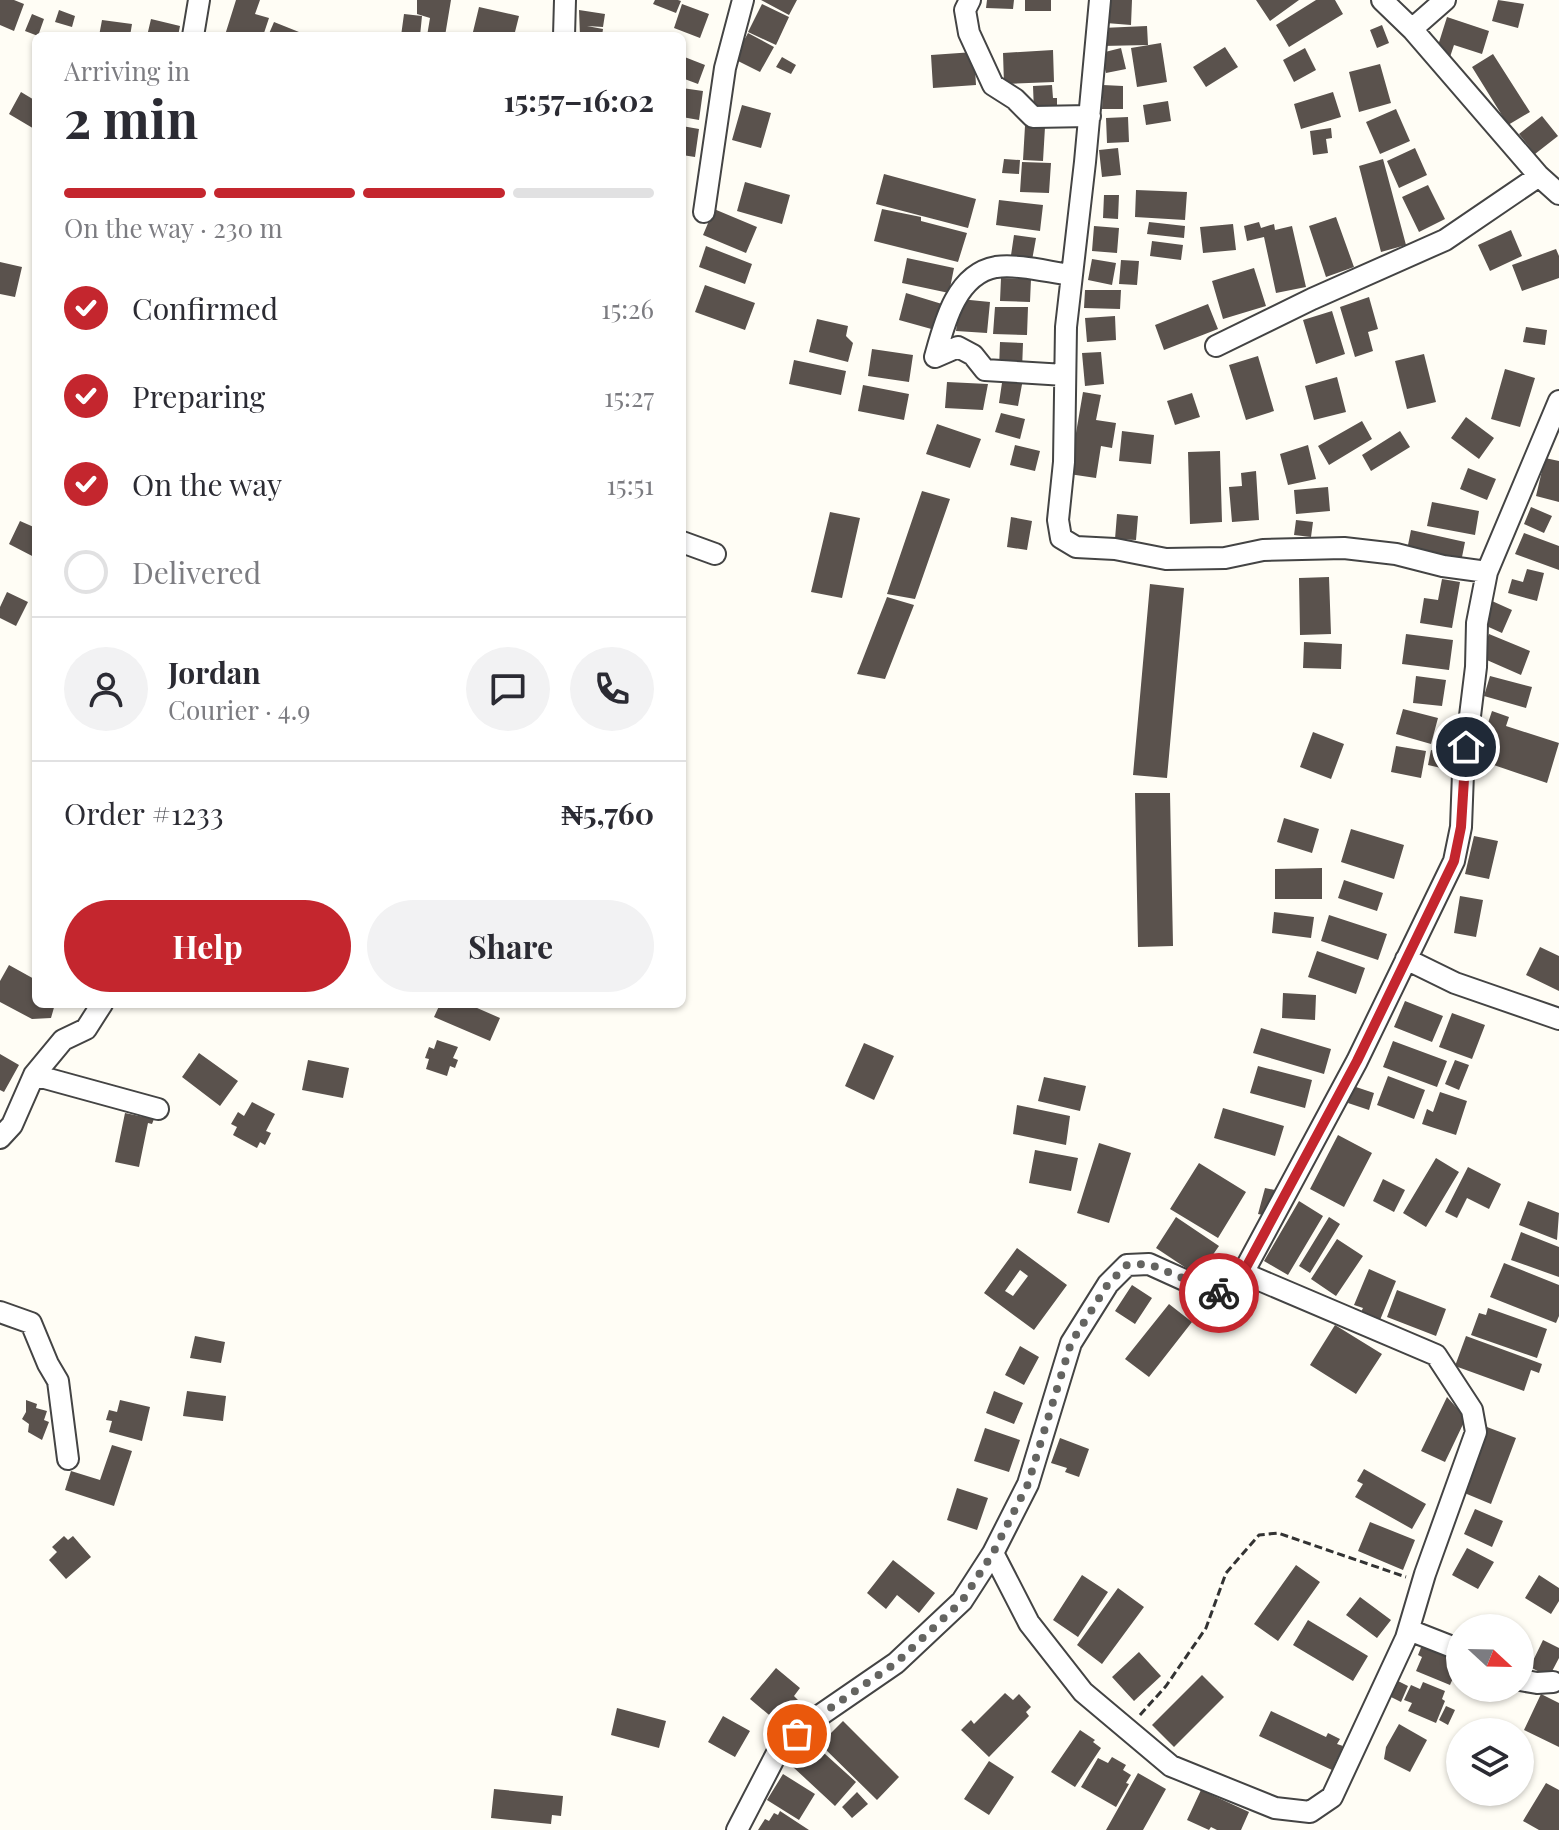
<!DOCTYPE html>
<html lang="en">
<head>
<meta charset="utf-8">
<style>
  :root { --surface:#fff; --page:#f2f2f3; --text:#2b2b33; --muted:#7c7c81; --line:#e1e1e2; --accent:#c4262e }
  body { margin:0; font-family:"Playfair Display",serif; background:var(--page); color:var(--text); height:100vh; display:flex; flex-direction:column; font-size:30px; white-space:nowrap }
  * { box-sizing:border-box; margin:0 }
  p { font-size:26px; color:var(--muted) }
  .icon { flex:none; width:44px; height:44px; fill:none; stroke:currentColor; stroke-width:2; stroke-linecap:round; stroke-linejoin:round }
  .map { position:relative; flex:1; overflow:hidden }
  .sheet { position:absolute; left:32px; top:32px; width:654px; height:976px; display:flex; flex-direction:column; background:var(--surface); border-radius:12px; box-shadow:0 2px 6px #0004 }
  .sheet>* { flex:none }
  .needle { width:52px; rotate:112deg }
  .fabs { position:absolute; left:1446px; top:1614px; display:grid; gap:16px }
  .fabs a { display:grid; place-items:center; width:88px; height:88px; border-radius:50%; background:var(--surface); box-shadow:0 2px 6px #0004; font-size:40px }
  .pin { position:absolute; display:grid; place-items:center; width:68px; height:68px; color:#fff; margin:-34px; border:4px solid #fff; border-radius:50%; box-shadow:0 2px 8px #0007 }
  .courier { position:absolute; display:grid; place-items:center; width:80px; height:80px; margin:-40px; border:6px solid #c4262e; border-radius:50%; background:#fff; color:#222; box-shadow:0 2px 10px #0007 }
  .head em { font-style:normal; font-weight:700 }
  .head div { display:flex; flex-direction:column-reverse }
  .head { display:flex; align-items:center; justify-content:space-between; height:136px; padding:0 32px }
  h1 { font-size:52px; font-weight:700; line-height:60px }
  .bar { display:grid; grid-template-columns:repeat(4,1fr); gap:12px 8px; align-content:center; height:96px; padding:0 32px }
  .bar i { height:10px; border-radius:6px; background:var(--line) }
  .bar .current { background:var(--accent) }
  .bar p { grid-column:span 4 }
  .line { display:flex; align-items:center; gap:20px; padding:0 32px; border-top:2px solid var(--line) }
  .line div { flex:1 }
  .round { display:grid; place-items:center; flex:none; width:84px; height:84px; border-radius:42px; background:var(--page) }
  ol { padding:0 32px; list-style:none }
  li { display:flex; align-items:center; gap:24px; height:88px }
  li p { margin-inline-start:auto }
  li .icon { padding:8px; border-radius:50%; background:var(--accent); color:#fff; stroke-width:4 }
  li:last-child { color:var(--muted) }
  li i { width:44px; height:44px; border:4px solid var(--line); border-radius:50% }
  .button { display:flex; gap:16px; margin-top:auto; padding:16px 32px }
  .button a { flex:1; height:92px; border-radius:48px; background:var(--accent); color:#fff; font-size:32px; font-weight:700; line-height:92px; text-align:center }
  .button a+a { background:var(--page); color:var(--text) }
  .map>svg:first-child { display:block }
  .building { fill:#5a524d; fill-rule:evenodd }
  .lines { fill:none; stroke-linecap:round; stroke-linejoin:round }
  .minor-casing { stroke:#444; stroke-width:24 }
  .path { stroke:#333; stroke-width:3; stroke-dasharray:8 4; stroke-linecap:butt }
  .minor { stroke:#fff; stroke-width:20 }
  .done { stroke:#646461; stroke-width:8; stroke-dasharray:0 14.4 }
  .route { stroke:#c4262e; stroke-width:10 }
</style>
</head>
<body>
<div class="map">
<svg width="1559" height="1830" viewBox="0 0 1559 1830">
  <rect width="100%" height="100%" fill="#fffdf5"/>
  <!-- building -->
  <path class="building" d="M0 0H14L24 4 14 31 0 25Z
    M236 0H260L255 14 269 18 263 36 225 35Z
    M417 0H451L445 36H427L430 18 417 14Z
    M655 0H678L681 1 676 13 653 4Z
    M761 0H797L789 15Z
    M987 0H1014L1013 9 986 8Z
    M1025 0H1051V11H1025Z
    M1108 0H1132L1131 25 1106 23Z
    M1256 0H1299L1270 21Z
    M1316 0H1335L1343 14 1289 47 1276 25Z
    M1498 0 1524 4 1518 28 1492 21Z
    M682 4 709 14 700 38 674 28Z
    M762 4 789 17 776 45 748 32Z
    M479 7 519 16 514 36H472Z
    M59 10 75 16 72 27 55 22Z
    M579 10 605 14 603 27 587 26 603 29 602 36H580Z
    M32 14 44 19 38 36 25 31Z
    M404 14 422 16 420 36H401Z
    M1447 17 1489 31 1482 54 1454 45 1449 60 1435 55Z
    M151 19 180 26 178 36H147Z
    M102 20 132 24 130 36H99Z
    M274 22 309 36H268Z
    M1382 25 1389 43 1377 48 1370 30Z
    M1147 26 1148 45 1102 46V28Z
    M748 33 774 47 760 72 734 59Z
    M1161 43 1167 82 1137 87 1131 48Z
    M1225 47 1238 67 1206 87 1193 67Z
    M1121 48 1126 69 1106 73 1101 53Z
    M1305 48 1316 70 1294 82 1283 60Z
    M1053 50 1054 82 1004 84 1003 53Z
    M974 52 976 85 933 88 931 55Z
    M1493 54 1530 112 1508 125 1472 67Z
    M682 56 705 65 698 84 682 78Z
    M782 57 796 65 791 74 776 67Z
    M1380 64 1391 103 1359 112 1349 72Z
    M1052 85 1053 98H1057V112H1034L1033 86Z
    M1103 85 1123 86V109H1102Z
    M682 88 703 91 699 120 682 117Z
    M21 92 36 101V130L9 114Z
    M1333 92 1341 117 1301 129 1294 104Z
    M1168 101 1171 121 1146 125 1143 105Z
    M742 105 771 113 761 148 732 140Z
    M1396 109 1410 141 1380 154 1366 122Z
    M1542 116 1558 136 1535 154 1519 134Z
    M1128 117 1129 142 1107 143 1106 118Z
    M682 126 699 129 695 157 682 155Z
    M1025 126 1045 127 1043 161 1023 160Z
    M1331 128 1332 138 1326 139 1328 153 1313 155 1310 131Z
    M1118 148 1121 175 1102 177 1099 150Z
    M1415 148 1427 175 1399 188 1387 161Z
    M1004 159 1020 160 1019 174 1002 173Z
    M1383 159 1406 245 1381 252 1359 166Z
    M1022 162 1051 163 1049 193 1020 192Z
    M884 174 976 199 968 228 876 204Z
    M745 182 790 195 782 224 737 211Z
    M1428 185 1445 219 1419 232 1402 197Z
    M1136 190 1187 192 1185 220 1135 217Z
    M1104 195H1119L1118 219 1103 218Z
    M999 200 1043 205 1040 231 996 225Z
    M714 209 757 227 746 253 703 235Z
    M882 209 921 217V221L967 233 958 262 874 241Z
    M1336 217 1354 267 1326 277 1309 226Z
    M1149 222 1185 226 1184 238 1147 234Z
    M1259 222 1261 228 1274 224 1275 230 1292 226 1306 287 1276 293 1264 237 1247 241 1244 226Z
    M1233 224 1236 250 1203 253 1200 227Z
    M1094 226 1119 228 1117 253 1092 251Z
    M1511 230 1522 256 1490 271 1478 245Z
    M1014 235 1036 238 1031 266 1010 262Z
    M1152 241 1183 245 1181 260 1150 256Z
    M706 246 752 264 745 284 699 267Z
    M1556 249 1559 256V278L1522 291 1512 265Z
    M907 258 954 268 949 293 902 283Z
    M1092 259 1116 263 1112 285 1088 280Z
    M1121 260 1139 261 1137 285 1119 284Z
    M0 262 22 267 15 297 0 294Z
    M1254 268 1266 306 1223 319 1212 281Z
    M1001 278 1031 279 1030 302 1000 301Z
    M705 285 755 303 745 330 695 312Z
    M1085 290H1121L1120 309 1084 308Z
    M906 293 942 304 935 330 899 320Z
    M1369 297 1378 329 1368 332 1373 351 1355 357 1340 307Z
    M960 299 990 302 987 333 956 331Z
    M1208 304 1218 329 1164 350 1155 325Z
    M995 307H1028L1027 335 993 334Z
    M1332 311 1345 354 1316 364 1303 320Z
    M1115 316 1116 340 1087 342 1085 318Z
    M817 319 848 326 846 336 853 343 848 362 809 352Z
    M1526 327 1547 330 1545 345 1523 342Z
    M1000 342 1023 343 1022 370 999 369Z
    M872 349 913 355 909 382 868 376Z
    M1101 352 1104 384 1085 386 1082 353Z
    M1424 354 1436 402 1407 409 1395 361Z
    M1258 356 1274 411 1246 420 1229 365Z
    M794 360 846 371 841 395 789 384Z
    M1505 369 1535 378 1520 427 1491 419Z
    M1003 376 1023 379 1018 406 999 403Z
    M1337 377 1346 412 1314 420 1305 386Z
    M947 382 988 384 983 410 945 408Z
    M863 385 909 394 904 420 858 411Z
    M1083 392 1101 395 1096 420 1116 423 1112 448 1101 446 1096 478 1069 474Z
    M1192 393 1200 417 1175 425 1167 401Z
    M1001 413 1025 419 1020 439 995 432Z
    M1466 417 1494 438 1479 459 1451 438Z
    M1362 421 1372 439 1329 465 1318 446Z
    M937 424 981 439 970 468 926 454Z
    M1122 431 1154 435 1151 464 1119 461Z
    M1400 431 1410 447 1371 471 1362 455Z
    M1015 445 1040 451 1035 471 1010 465Z
    M1308 445 1316 479 1288 485 1280 454Z
    M1220 451 1222 522 1190 524 1188 452Z
    M1545 458 1559 461V502L1536 496Z
    M1468 468 1496 479 1487 500 1460 489Z
    M1256 471 1259 520 1232 522 1229 487 1242 486 1241 473Z
    M1328 487 1330 511 1296 514 1294 490Z
    M922 491 950 499 915 599 887 594Z
    M1432 502 1479 511 1475 535 1427 526Z
    M1531 507 1552 516 1544 533 1524 524Z
    M830 512 860 518 842 598 811 592Z
    M1117 514 1138 516 1136 540 1115 539Z
    M1011 517 1032 521 1027 550 1007 547Z
    M1296 520 1313 522 1311 537 1294 535Z
    M20 521 36 528V558L9 544Z
    M1411 530 1465 542 1461 562 1407 550Z
    M1524 533 1559 546V570L1515 554Z
    M1527 569 1544 573 1537 601 1508 593 1512 579 1523 582Z
    M1329 577 1331 634 1300 635 1299 578Z
    M1442 579 1460 582 1452 628 1420 623 1424 598 1438 600Z
    M1150 584 1184 588 1167 778 1133 775Z
    M7 592 28 602 16 626 0 618V607Z
    M887 597 914 605 885 679 857 674Z
    M1492 601 1512 610 1502 633 1482 624Z
    M1406 634 1453 640 1449 670 1402 664Z
    M1489 634 1530 651 1521 675 1480 657Z
    M1304 642 1342 644 1341 669 1303 668Z
    M1416 676 1446 680 1442 706 1413 703Z
    M1490 676 1532 687 1526 708 1484 696Z
    M1403 709 1438 718 1431 744 1396 734Z
    M1492 711 1509 717 1506 726 1559 743 1547 783 1476 759Z
    M1313 732 1344 744 1331 779 1300 767Z
    M1396 746 1426 751 1421 778 1391 772Z
    M1431 750 1444 753 1441 768 1428 765Z
    M1135 793H1170L1173 946 1138 947Z
    M1284 818 1319 829 1312 853 1277 842Z
    M1351 829 1404 845 1394 879 1341 862Z
    M1474 836 1498 841 1489 879 1465 874Z
    M1322 868V899H1275V869Z
    M1344 880 1383 893 1377 911 1338 898Z
    M1460 896 1483 900 1476 937 1454 933Z
    M1274 912 1314 917 1311 938 1272 933Z
    M1329 915 1387 934 1378 960 1321 941Z
    M1540 947 1559 956V991L1526 975Z
    M1317 951 1365 968 1356 994 1308 977Z
    M9 965 36 980V1004H55L51 1018 32 1019 0 1002V981Z
    M1283 993 1316 995 1315 1020 1282 1018Z
    M1405 1001 1443 1016 1432 1042 1394 1027Z
    M440 1004H468L500 1018 490 1041 434 1017Z
    M1452 1013 1485 1025 1472 1059 1439 1047Z
    M1261 1028 1331 1049 1324 1074 1253 1053Z
    M437 1040 458 1047 453 1058 458 1060 455 1068 450 1066 447 1076 426 1069 429 1059 425 1058 429 1047 434 1049Z
    M1393 1041 1447 1061 1437 1087 1383 1067Z
    M864 1043 894 1056 874 1100 845 1086Z
    M199 1053 238 1081 220 1106 182 1077Z
    M0 1054 19 1065 4 1092 0 1090Z
    M308 1060 349 1068 343 1098 302 1090Z
    M1455 1060 1469 1065 1459 1090 1445 1084Z
    M1258 1066 1312 1080 1305 1108 1250 1093Z
    M1388 1076 1425 1090 1414 1119 1377 1105Z
    M1044 1077 1086 1086 1080 1111 1038 1101Z
    M1353 1086 1374 1093 1369 1110 1348 1103Z
    M1440 1092 1467 1101 1456 1135 1422 1124 1427 1109 1433 1112Z
    M252 1102 275 1114 266 1131 271 1133 265 1145 260 1142 257 1148 233 1135 237 1127 231 1124 238 1112 244 1116Z
    M1017 1105 1070 1116 1066 1145 1013 1134Z
    M1223 1108 1284 1126 1275 1156 1214 1138Z
    M125 1113 154 1119 152 1124 148 1123 139 1167 115 1162Z
    M1338 1135 1372 1153 1344 1207 1310 1189Z
    M1099 1143 1131 1153 1109 1223 1077 1213Z
    M1035 1150 1078 1158 1071 1191 1029 1183Z
    M1436 1158 1459 1172 1426 1227 1403 1213Z
    M1199 1163 1246 1192 1218 1238 1170 1209Z
    M1468 1167 1501 1184 1489 1209 1467 1198 1457 1218 1445 1212Z
    M1383 1179 1405 1190 1394 1212 1373 1201Z
    M1265 1188 1275 1190 1268 1216 1258 1214Z
    M1299 1201 1323 1216 1288 1275 1264 1261Z
    M1528 1201 1559 1213 1557 1240 1519 1225Z
    M1176 1217 1219 1246 1198 1276 1156 1248Z
    M1329 1217 1340 1224 1310 1273 1299 1266Z
    M1521 1232 1559 1247V1277L1511 1260Z
    M1337 1239 1363 1256 1336 1296 1311 1279Z
    M1017 1248 1067 1285 1034 1330 984 1293ZM1020 1270 1028 1276 1013 1296 1005 1291Z
    M1504 1263 1559 1285V1316L1556 1323 1490 1297Z
    M1369 1269 1396 1281 1380 1320 1361 1312 1363 1308 1354 1305Z
    M1132 1285 1152 1298 1135 1324 1115 1311Z
    M1397 1290 1446 1309 1436 1336 1387 1317Z
    M1169 1304 1192 1322 1149 1377 1125 1359Z
    M1488 1308 1547 1329 1537 1358 1471 1335 1479 1313 1486 1315Z
    M1335 1325 1382 1354 1356 1394 1310 1365Z
    M195 1336 225 1342 221 1363 190 1358Z
    M1466 1336 1542 1364 1539 1373 1531 1370 1524 1391 1455 1366Z
    M1020 1346 1039 1357 1024 1385 1005 1375Z
    M187 1391 226 1396 223 1421 183 1416Z
    M994 1391 1023 1403 1014 1424 986 1413Z
    M1447 1397 1466 1418 1445 1462 1421 1451Z
    M26 1400 37 1404 36 1408 47 1411 44 1420 49 1422 42 1440 28 1432 29 1424 22 1419 26 1412Z
    M120 1400 150 1407 142 1441 109 1432 112 1421 106 1420 109 1410 117 1412Z
    M1487 1427 1516 1438 1491 1504 1462 1492Z
    M985 1428 1020 1440 1009 1472 974 1461Z
    M1060 1438 1089 1449 1079 1477 1065 1472 1067 1468 1051 1463Z
    M112 1445 132 1451 114 1506 65 1490 71 1471 100 1480Z
    M1364 1469 1426 1504 1412 1529 1355 1497 1363 1484 1357 1481Z
    M957 1488 988 1498 977 1530 947 1520Z
    M1475 1509 1503 1521 1492 1547 1464 1534Z
    M1370 1522 1415 1540 1403 1570 1358 1551Z
    M64 1536 68 1540 73 1536 91 1557 66 1579 49 1560 57 1552 52 1547Z
    M1467 1548 1494 1562 1478 1589 1452 1575Z
    M893 1560 935 1593 919 1613 897 1595 886 1609 867 1593Z
    M1296 1565 1320 1582 1278 1641 1254 1624Z
    M1082 1575 1108 1592 1078 1637 1053 1620Z
    M1539 1575 1559 1588V1601L1551 1614 1525 1598Z
    M1118 1588 1144 1607 1102 1664 1077 1645Z
    M1360 1597 1391 1620 1377 1638 1346 1615Z
    M1308 1620 1368 1656 1353 1681 1293 1645Z
    M1424 1640 1460 1655V1679L1454 1676 1450 1685 1416 1671 1422 1657 1418 1655Z
    M1543 1640 1559 1648V1658L1549 1677 1530 1667Z
    M1139 1652 1161 1676 1134 1701 1112 1677Z
    M776 1668 800 1688 794 1696 799 1701 780 1724 750 1699Z
    M1202 1675 1224 1697 1174 1747 1152 1725Z
    M1398 1681 1408 1686 1401 1702 1391 1697Z
    M1423 1682 1445 1691 1442 1699 1445 1701 1436 1723 1408 1711 1412 1703 1404 1700 1411 1685 1420 1689Z
    M1005 1693 1013 1700 1019 1694 1031 1707 1026 1712 1029 1716 989 1757 961 1730 971 1720 974 1724Z
    M1541 1694 1559 1703V1747L1524 1730Z
    M1446 1706 1455 1710 1448 1725 1439 1720Z
    M617 1708 666 1721 659 1748 611 1735Z
    M1271 1711 1326 1737 1328 1733 1340 1739 1337 1744 1343 1746 1332 1770 1259 1736Z
    M723 1716 750 1731 735 1757 708 1742Z
    M843 1721 899 1777 877 1800 820 1744Z
    M1399 1724 1427 1740 1410 1772 1384 1759 1386 1747Z
    M1080 1730 1095 1740 1093 1742 1101 1748 1075 1787 1051 1772Z
    M814 1744 856 1782 835 1806 793 1767Z
    M1112 1757 1126 1765 1123 1770 1131 1775 1126 1783 1129 1784 1116 1807 1081 1787 1098 1758 1108 1763Z
    M989 1761 1014 1777 989 1815 964 1799Z
    M1138 1773 1166 1789 1143 1830H1106Z
    M783 1774 815 1794 799 1820 767 1800Z
    M1546 1783 1559 1790V1830H1539L1523 1821Z
    M494 1789 563 1796 561 1816 552 1815 551 1824 491 1818Z
    M1201 1790 1249 1812 1241 1830H1217L1211 1827 1209 1830 1187 1820Z
    M857 1792 868 1804 852 1818 842 1807Z
    M780 1811 809 1830H758L765 1819 769 1821 774 1813 778 1815Z"/>
  <g class="lines">
    <!-- minor casing -->
    <g class="minor-casing">
      <path id="minor" d="M970 0 965 10 969 33 993 85 1015 99 1033 117 1090 116
        M1100 0 1085 162 1066 327 1064 462 1058 520 1061 538 1076 547 1115 549 1166 559 1225 558 1263 550 1344 548 1396 554 1443 566 1487 572
        M1382 0 1412 29 1539 176 1559 194
        M1412 29 1445 0
        M193 36 199 0
        M564 36 565 0
        M704 212 725 68 743 0
        M1216 346 1312 299 1445 240 1539 176
        M1065 375 985 370 973 355 958 347 935 357C944 324 956 274 996 267 1019 264 1048 272 1072 275
        M682 542 715 554
        M1406 959 1455 983 1559 1019
        M34 1075 158 1109
        M0 1138 12 1125 34 1075 63 1040 86 1029 102 1004
        M0 1312 31 1323 48 1364 58 1381 68 1459
        M993 1553 1029 1623 1083 1692 1171 1766 1275 1808 1310 1812 1332 1797 1406 1638 1425 1574 1476 1432 1472 1410 1436 1355 1243 1273
        M1409 1630 1460 1650
        M1520 1680 1537 1683 1553 1682
        M737 1830 778 1751 816 1718 896 1663 962 1601 993 1553 1028 1484 1071 1343 1108 1284 1127 1265 1149 1264 1213 1293 1227 1294 1243 1273 1357 1061 1454 861 1461 827 1463 773 1476 667 1477 623 1487 572 1559 401"/>
    </g>
    <!-- path -->
    <path class="path" d="M1140 1715 1166 1686 1206 1628 1226 1573 1259 1535 1278 1533 1406 1577"/>
    <!-- minor -->
    <use href="#minor" class="minor"/>
  </g>
  <g class="lines">
    <!-- done -->
    <path class="done" d="M797 1734 816 1718 896 1663 962 1601 993 1553 1028 1484 1071 1343 1108 1284 1127 1265 1149 1264 1219 1293"/>
    <!-- route -->
    <path class="route" d="M1219 1293 1227 1294 1243 1273 1357 1061 1454 861 1461 827 1466 747"/>
  </g>
</svg>
<div class="fabs">
<a><svg class="needle" viewBox="-14 -14 28 28"><path d="M0-13l5 13h-10z" fill="#e53935"/><path d="M0 13l5-13h-10z" fill="#7c7c81"/></svg></a>
<a><svg class="icon" aria-label="layers" viewBox="0 0 24 24"><path d="M12 4l9 5-9 5-9-5zM3 14l9 5 9-5"/></svg></a>
</div>
<div class="pin" style="left:797px;top:1734px;background:#ea580c"><svg class="icon" aria-label="bag" viewBox="0 0 24 24"><path d="M5 8h14l-1 12H6zM9 8a3 3 0 0 1 6 0"/></svg></div>
<div class="pin" style="left:1466px;top:747px;background:#1f2937"><svg class="icon" aria-label="home" viewBox="0 0 24 24"><path d="M3 11l9-7 9 7M6 9v11h12V9"/></svg></div>
<div class="courier" style="left:1219px;top:1293px"><svg class="icon" aria-label="bike" viewBox="0 0 24 24"><circle cx="6" cy="16" r="4"/><circle cx="18" cy="16" r="4"/><path d="M6 16l4-8h5l3 8M10 8l3 8H6M13 5h3"/></svg></div>
<section class="sheet">
<div class="head"><div><h1>2 min</h1><p>Arriving in</p></div><em>15:57–16:02</em></div>
<div class="bar"><i class="current"></i><i class="current"></i><i class="current"></i><i></i><p>On the way · 230 m</p></div>
<ol>
<li><svg class="icon" aria-label="check" viewBox="0 0 24 24"><path d="M5 12l5 5 9-10"/></svg>Confirmed<p>15:26</p></li>
<li><svg class="icon" aria-label="check" viewBox="0 0 24 24"><path d="M5 12l5 5 9-10"/></svg>Preparing<p>15:27</p></li>
<li><svg class="icon" aria-label="check" viewBox="0 0 24 24"><path d="M5 12l5 5 9-10"/></svg>On the way<p>15:51</p></li>
<li><i></i>Delivered</li>
</ol>
<div class="line" style="height:144px"><a class="round"><svg class="icon" aria-label="person" viewBox="0 0 24 24"><circle cx="12" cy="8" r="4"/><path d="M4 21q1-7 8-7t8 7"/></svg></a><div><b>Jordan</b><p>Courier · 4.9</p></div><a class="round"><svg class="icon" aria-label="chat" viewBox="0 0 24 24"><path d="M4 5h16v11H9l-5 4z"/></svg></a><a class="round"><svg class="icon" aria-label="phone" viewBox="0 0 24 24"><path d="M5 4h4l2 5-3 2q2 4 5 5l2-3 5 2v4C11 20 4 13 5 4z"/></svg></a></div>
<div class="line" style="height:104px"><div>Order #1233</div><b>₦5,760</b></div>
<div class="button"><a>Help</a><a>Share</a></div>
</section>
</div>
</body>
</html>
